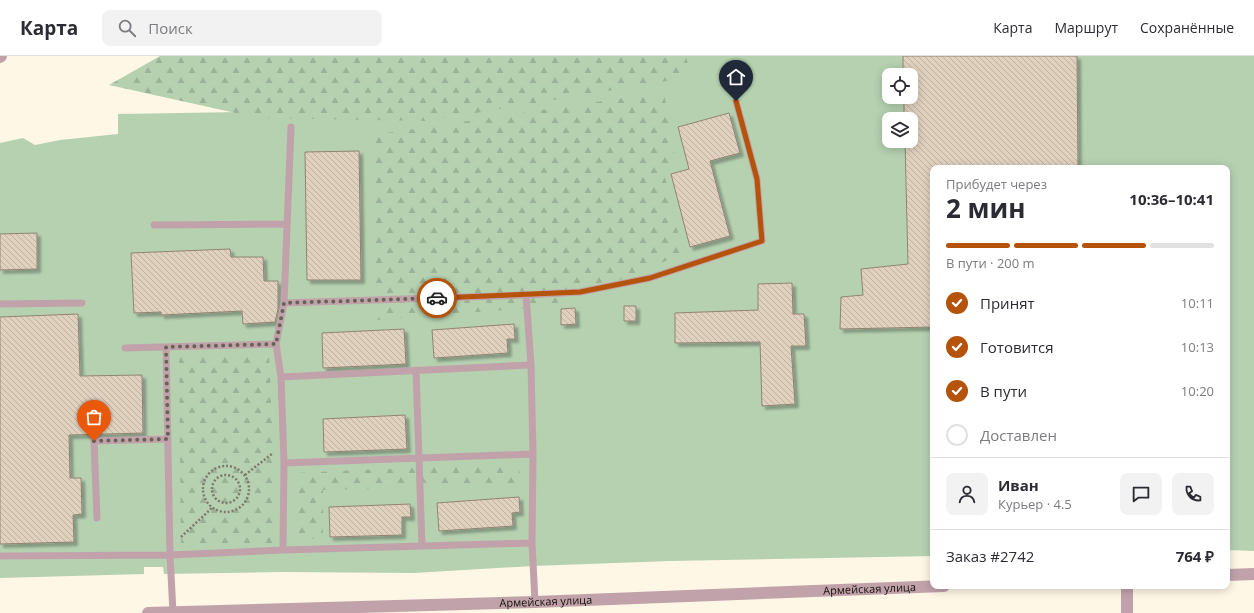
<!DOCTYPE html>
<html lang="ru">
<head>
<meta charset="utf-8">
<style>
  :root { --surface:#fff; --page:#f2f2f3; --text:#2b2b33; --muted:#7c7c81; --line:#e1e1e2; --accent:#b45309 }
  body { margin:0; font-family:"Open Sans",sans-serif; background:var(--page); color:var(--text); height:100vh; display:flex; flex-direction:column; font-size:15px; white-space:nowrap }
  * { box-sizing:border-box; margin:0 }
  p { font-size:13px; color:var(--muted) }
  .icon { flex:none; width:22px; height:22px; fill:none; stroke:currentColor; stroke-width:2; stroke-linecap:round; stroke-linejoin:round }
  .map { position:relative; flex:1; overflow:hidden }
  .sheet { position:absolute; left:930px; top:109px; width:300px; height:424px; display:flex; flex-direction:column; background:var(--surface); border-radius:8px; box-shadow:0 2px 10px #0003 }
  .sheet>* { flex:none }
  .buttons { position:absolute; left:882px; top:12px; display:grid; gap:8px }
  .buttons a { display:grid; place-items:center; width:36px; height:36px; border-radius:8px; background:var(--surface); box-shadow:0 2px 10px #0003; font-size:20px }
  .pin { position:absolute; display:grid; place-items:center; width:34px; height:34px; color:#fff; margin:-41px -17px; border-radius:50% 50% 50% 0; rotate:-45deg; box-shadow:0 0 4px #0007 }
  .pin .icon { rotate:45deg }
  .courier { position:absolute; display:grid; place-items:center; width:40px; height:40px; margin:-20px; border:3px solid #b45309; border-radius:50%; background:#fff; color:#222; box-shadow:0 1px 5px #0007 }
  .head em { font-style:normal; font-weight:700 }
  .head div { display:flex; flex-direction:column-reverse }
  .head { display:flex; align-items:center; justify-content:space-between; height:68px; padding:0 16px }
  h1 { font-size:26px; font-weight:700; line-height:30px }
  .bar { display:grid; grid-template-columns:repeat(4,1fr); gap:6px 4px; align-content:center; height:48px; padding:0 16px }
  .bar i { height:5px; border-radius:3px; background:var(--line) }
  .bar .selected { background:var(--accent) }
  .bar p { grid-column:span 4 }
  .line { display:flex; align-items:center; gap:10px; padding:0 16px; border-top:1px solid var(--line) }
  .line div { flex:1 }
  .round { display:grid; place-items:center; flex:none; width:42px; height:42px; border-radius:8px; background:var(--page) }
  ol { padding:0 16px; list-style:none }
  li { display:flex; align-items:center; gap:12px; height:44px }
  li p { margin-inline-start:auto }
  li .icon { padding:4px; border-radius:50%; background:var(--accent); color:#fff; stroke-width:4 }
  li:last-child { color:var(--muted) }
  li i { width:22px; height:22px; border:2px solid var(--line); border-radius:50% }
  header { display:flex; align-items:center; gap:24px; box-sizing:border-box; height:56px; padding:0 20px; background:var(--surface); border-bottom:1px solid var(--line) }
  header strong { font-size:19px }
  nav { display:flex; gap:22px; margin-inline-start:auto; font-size:14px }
  .search { width:280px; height:36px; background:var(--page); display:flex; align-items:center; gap:10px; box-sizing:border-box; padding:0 14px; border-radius:8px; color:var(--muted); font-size:15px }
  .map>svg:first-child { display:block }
  .grass { fill:#b5d1b0; fill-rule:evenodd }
  .forest { fill:url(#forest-firs) }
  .building { fill:url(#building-back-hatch); stroke:#918372; filter:url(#shadow) }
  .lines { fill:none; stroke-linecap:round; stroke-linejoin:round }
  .path { stroke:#7e7a6d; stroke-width:2.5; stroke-dasharray:2 2; stroke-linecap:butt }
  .lane { stroke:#c1a2ab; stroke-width:7 }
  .street { stroke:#c1a2ab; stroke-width:12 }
  .done { stroke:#666256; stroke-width:4; stroke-dasharray:0 7.2 }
  .route { stroke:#b45309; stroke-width:5 }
  .labels { text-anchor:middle; stroke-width:3; stroke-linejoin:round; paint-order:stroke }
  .street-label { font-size:11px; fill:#141109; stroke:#fff }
</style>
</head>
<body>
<header>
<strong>Карта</strong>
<div class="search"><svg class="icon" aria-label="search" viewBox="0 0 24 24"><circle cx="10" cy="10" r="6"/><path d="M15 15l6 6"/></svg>Поиск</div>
<nav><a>Карта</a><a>Маршрут</a><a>Сохранённые</a></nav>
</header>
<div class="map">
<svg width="1254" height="557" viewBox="0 0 1254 557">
  <defs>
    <pattern id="forest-firs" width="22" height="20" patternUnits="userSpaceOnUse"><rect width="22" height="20" fill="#b5d1b0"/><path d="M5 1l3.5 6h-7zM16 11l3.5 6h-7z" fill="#9bb296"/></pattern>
    <pattern id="building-back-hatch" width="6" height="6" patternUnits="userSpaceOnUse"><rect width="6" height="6" fill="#e0d1be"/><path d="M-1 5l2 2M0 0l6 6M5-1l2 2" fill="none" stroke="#bfb2a2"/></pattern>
    <filter id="shadow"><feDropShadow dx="3.5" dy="3.5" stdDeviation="1" flood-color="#0004"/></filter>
  </defs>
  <rect width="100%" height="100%" fill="#fef7e5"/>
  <!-- grass -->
  <path class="grass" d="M462 0H1254V495L1227 494V112H933V500L670 505 533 510 414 517 283 516 164 518 163 511H144V518L0 522V87L23 82 35 89 60 84 118 78V58L352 54ZM889 19H911V41H889ZM889 63H911V85H889Z"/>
  <!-- forest -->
  <path class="forest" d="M160 0H686L691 21 427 65 258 62 109 29Z
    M664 36 675 106 662 108 683 198 556 250 377 264 373 79Z
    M269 297 277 488 181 492 179 301Z
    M520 407V428L323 434V482L296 484V417Z"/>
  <!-- building -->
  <path class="building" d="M903 0H1077L1078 112H933V271L840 273 841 241 863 239 861 213 908 208 905 85H911V63H904V41H911V19H903Z
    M729 57 740 97 710 105 730 180 690 191 671 118 689 113 678 71Z
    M359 95 361 224H307L305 96Z
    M37 177V213L0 214V178Z
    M230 193 231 201H263L264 225H278V253L275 266 243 268 242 255 161 259V256L134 257 131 197Z
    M792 227 793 258H804L806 290H791L795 348 762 350 760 286 675 287V257L758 254V228Z
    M624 250H636V265H624Z
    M575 252 576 268 561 269V253Z
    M78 258 80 320 142 319 143 377 69 379 70 422H81L82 458 73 459 74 486 0 488V261Z
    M514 268 515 283H507L508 297 434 302 432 274Z
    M404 273 406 308 323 312 322 277Z
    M405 359 407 393 324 396 323 363Z
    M519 441 520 456 512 457 513 470 439 475 437 447Z
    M410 448 411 461H402V479L330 481 329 451Z"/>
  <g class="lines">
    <!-- path -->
    <path class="path" d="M203 433a23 23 0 1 1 46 0a23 23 0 1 1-46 0Z
      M245 419 273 397
      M212 433a14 14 0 1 1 28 0a14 14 0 1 1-28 0Z
      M181 481 213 451"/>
    <!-- lane -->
    <path class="lane" d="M154 169 287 168
      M526 239 531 309 533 398 532 487 535 546
      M284 247 526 239 580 236 650 222 762 185 757 123 736 45
      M0 248 82 247
      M166 291 170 499 173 557
      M125 292 276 288
      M416 314 422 490
      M281 321 531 309
      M284 407 533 398
      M97 462 94 385 168 383
      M283 494 284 407 281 321 276 288 284 247 291 71
      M0 500 170 499 283 494 532 487"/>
    <!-- street -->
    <g class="street">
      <path d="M0 1 1 0"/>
      <path d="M1227 519 1254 518"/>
      <path d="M1127 530V557"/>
      <path id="s1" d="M148 557 535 546 944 530"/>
    </g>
  </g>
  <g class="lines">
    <!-- done -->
    <path class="done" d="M94 385 168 383 166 291 276 288 284 247 437 242"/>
    <!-- route -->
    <path class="route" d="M437 242 580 236 650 222 762 185 757 123 736 45"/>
  </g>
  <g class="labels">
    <!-- street labels -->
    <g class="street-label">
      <text dy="4" stroke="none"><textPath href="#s1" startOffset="722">Армейская улица</textPath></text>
      <text dy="4" stroke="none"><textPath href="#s1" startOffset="398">Армейская улица</textPath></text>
    </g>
  </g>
</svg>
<div class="buttons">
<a><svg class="icon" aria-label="locate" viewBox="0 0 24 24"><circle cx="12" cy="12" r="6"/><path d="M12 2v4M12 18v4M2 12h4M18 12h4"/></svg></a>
<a><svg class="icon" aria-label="layers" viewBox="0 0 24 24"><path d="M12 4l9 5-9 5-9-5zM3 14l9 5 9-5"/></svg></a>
</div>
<div class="pin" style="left:94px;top:385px;background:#ea580c"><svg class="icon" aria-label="bag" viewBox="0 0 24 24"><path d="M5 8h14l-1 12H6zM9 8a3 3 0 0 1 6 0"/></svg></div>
<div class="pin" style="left:736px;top:45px;background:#1f2937"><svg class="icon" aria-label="home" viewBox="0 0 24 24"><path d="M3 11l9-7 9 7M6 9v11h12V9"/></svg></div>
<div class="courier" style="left:437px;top:242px"><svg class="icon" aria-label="car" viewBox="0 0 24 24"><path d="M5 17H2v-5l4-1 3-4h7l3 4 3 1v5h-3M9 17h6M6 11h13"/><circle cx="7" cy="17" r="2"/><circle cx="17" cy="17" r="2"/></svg></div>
<section class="sheet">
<div class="head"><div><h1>2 мин</h1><p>Прибудет через</p></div><em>10:36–10:41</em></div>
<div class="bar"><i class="selected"></i><i class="selected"></i><i class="selected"></i><i></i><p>В пути · 200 m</p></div>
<ol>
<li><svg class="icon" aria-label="check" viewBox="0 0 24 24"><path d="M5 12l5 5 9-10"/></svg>Принят<p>10:11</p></li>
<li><svg class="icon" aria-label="check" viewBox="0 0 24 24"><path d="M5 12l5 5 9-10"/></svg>Готовится<p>10:13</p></li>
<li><svg class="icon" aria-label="check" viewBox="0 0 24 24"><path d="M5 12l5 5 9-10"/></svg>В пути<p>10:20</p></li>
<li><i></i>Доставлен</li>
</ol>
<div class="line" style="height:72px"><a class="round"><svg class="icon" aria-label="person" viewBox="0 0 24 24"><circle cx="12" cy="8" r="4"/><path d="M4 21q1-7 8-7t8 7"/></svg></a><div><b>Иван</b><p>Курьер · 4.5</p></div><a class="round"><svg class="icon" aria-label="chat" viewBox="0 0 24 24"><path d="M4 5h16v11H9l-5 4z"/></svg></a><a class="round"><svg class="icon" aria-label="phone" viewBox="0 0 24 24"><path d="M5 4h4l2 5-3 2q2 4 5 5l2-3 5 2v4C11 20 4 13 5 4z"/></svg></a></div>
<div class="line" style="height:52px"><div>Заказ #2742</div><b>764 ₽</b></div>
</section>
</div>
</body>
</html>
